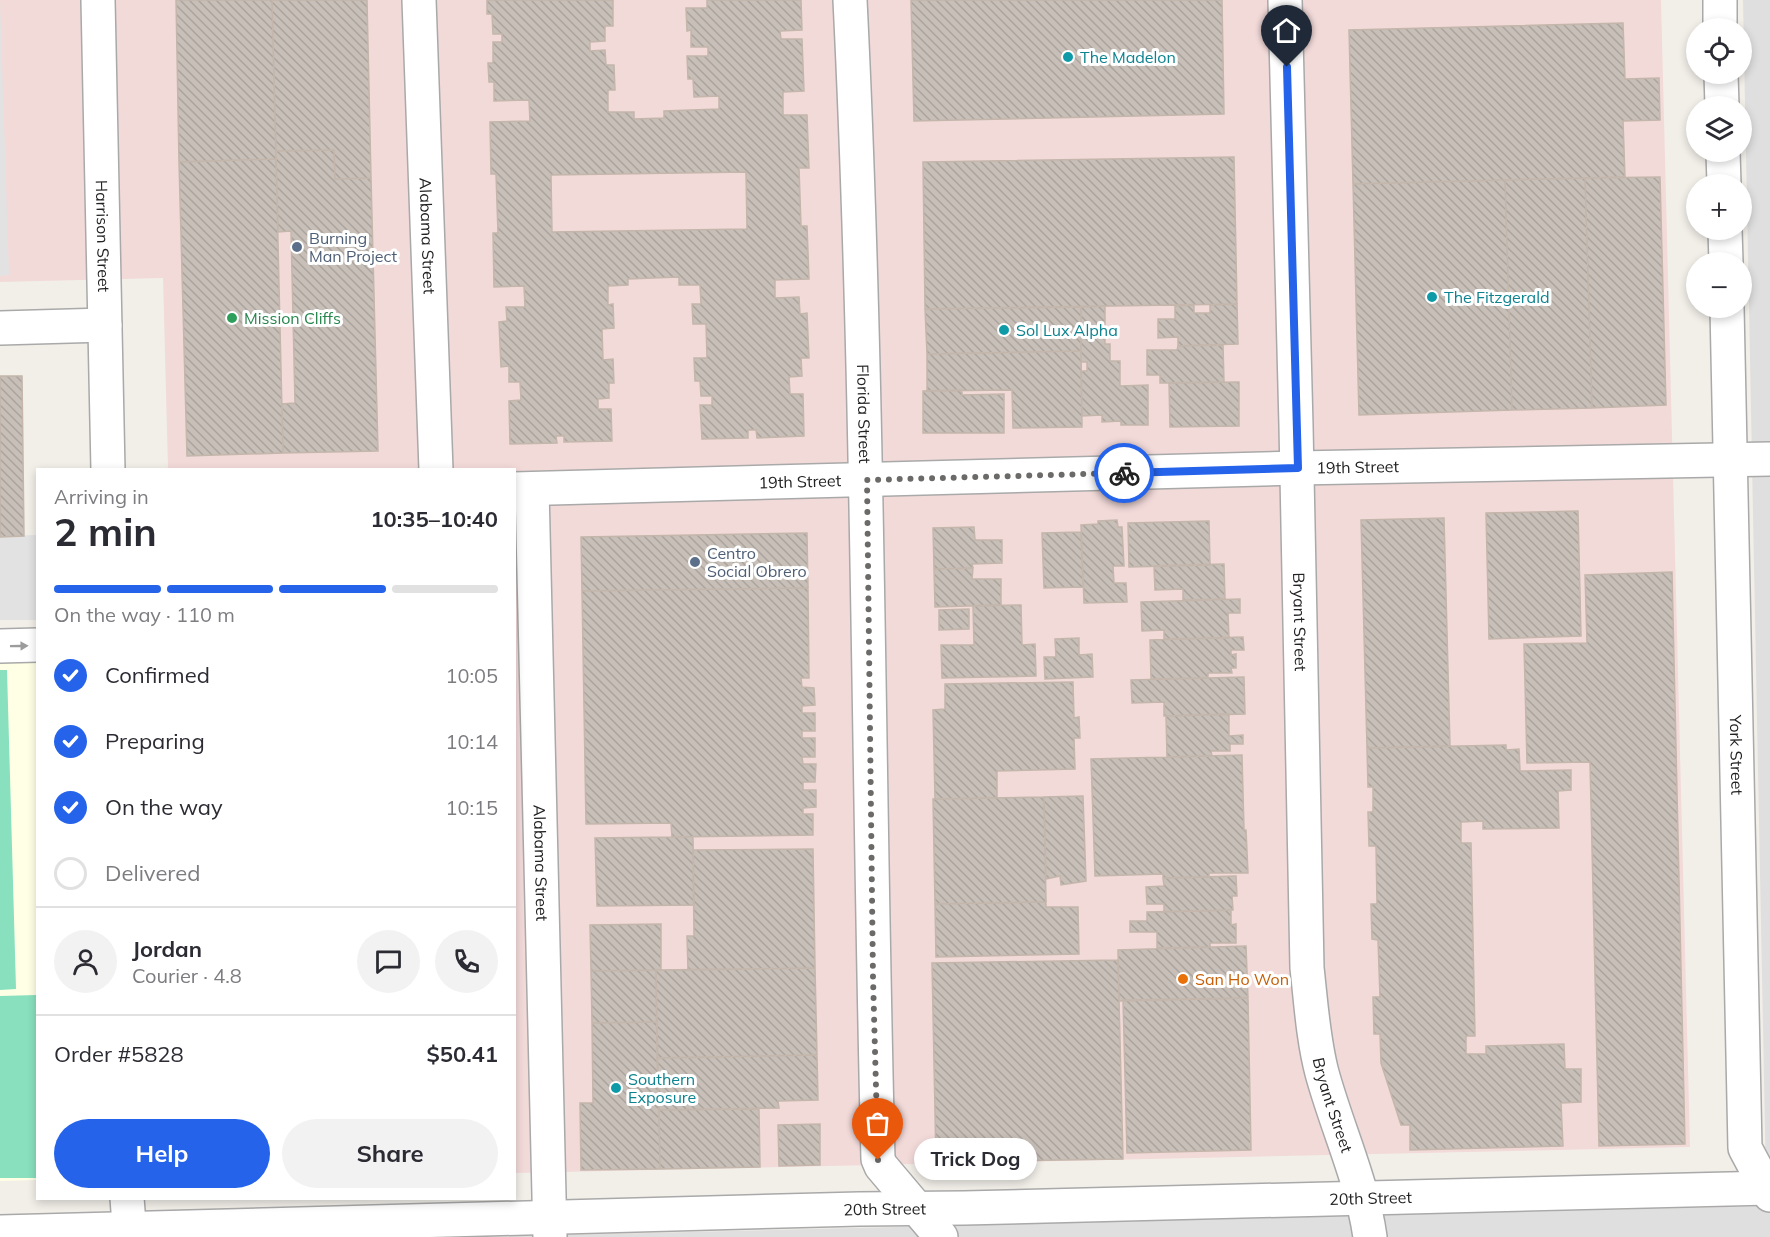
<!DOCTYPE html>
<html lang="en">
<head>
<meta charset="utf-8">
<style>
  :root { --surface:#fff; --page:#f2f2f3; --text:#2b2b33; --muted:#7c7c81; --line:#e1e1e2; --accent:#2563eb }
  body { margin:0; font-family:Mulish,sans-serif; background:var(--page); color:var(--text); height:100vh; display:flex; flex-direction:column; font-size:22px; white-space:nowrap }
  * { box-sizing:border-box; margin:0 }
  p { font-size:20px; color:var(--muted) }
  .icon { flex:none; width:33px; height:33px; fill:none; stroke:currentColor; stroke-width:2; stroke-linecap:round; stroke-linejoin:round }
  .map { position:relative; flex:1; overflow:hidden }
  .drawer { position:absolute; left:36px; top:468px; width:480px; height:732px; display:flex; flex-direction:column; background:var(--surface); border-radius:0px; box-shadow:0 3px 9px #0003 }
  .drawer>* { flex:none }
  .buttons { position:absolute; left:1686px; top:18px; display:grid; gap:12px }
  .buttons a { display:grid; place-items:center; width:66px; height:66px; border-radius:50%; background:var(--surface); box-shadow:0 3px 9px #0003; font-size:30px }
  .pin { position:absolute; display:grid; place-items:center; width:51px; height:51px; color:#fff; margin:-62px -26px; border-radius:50% 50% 50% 0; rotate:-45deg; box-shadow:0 0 6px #0007 }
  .pin .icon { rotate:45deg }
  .courier { position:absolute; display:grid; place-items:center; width:60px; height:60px; margin:-30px; border:4px solid #2563eb; border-radius:50%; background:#fff; color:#222; box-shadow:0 2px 8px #0007 }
  .bubble { position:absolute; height:42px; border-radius:21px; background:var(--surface); box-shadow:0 3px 9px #0003; font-size:20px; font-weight:700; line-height:42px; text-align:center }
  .head em { font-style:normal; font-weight:700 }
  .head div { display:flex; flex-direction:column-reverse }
  .head { display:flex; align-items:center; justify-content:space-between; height:102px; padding:0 18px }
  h1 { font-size:39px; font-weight:700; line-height:45px }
  .bar { display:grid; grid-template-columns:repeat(4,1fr); gap:9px 6px; align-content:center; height:72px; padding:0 18px }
  .bar i { height:8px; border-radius:4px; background:var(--line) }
  .bar .on { background:var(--accent) }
  .bar p { grid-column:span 4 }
  .line { display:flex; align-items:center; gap:15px; padding:0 18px; border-top:2px solid var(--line) }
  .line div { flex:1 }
  .round { display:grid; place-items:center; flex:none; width:63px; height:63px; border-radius:32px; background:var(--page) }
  ol { padding:0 18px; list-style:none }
  li { display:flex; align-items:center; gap:18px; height:66px }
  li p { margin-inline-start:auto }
  li .icon { padding:6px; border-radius:50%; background:var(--accent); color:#fff; stroke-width:4 }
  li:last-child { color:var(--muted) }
  li i { width:33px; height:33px; border:3px solid var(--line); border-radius:50% }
  .cta { display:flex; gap:12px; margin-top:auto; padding:12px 18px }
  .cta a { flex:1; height:69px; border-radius:36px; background:var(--accent); color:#fff; font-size:24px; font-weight:700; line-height:69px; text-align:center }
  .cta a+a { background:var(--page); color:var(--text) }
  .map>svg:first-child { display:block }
  .residential { fill:#e0dfdf }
  .commercial { fill:#f2dad9 }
  .education { fill:#ffffe5 }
  .pitch { fill:#88e0be }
  .parking { fill:#e2e2e2 }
  .building { fill:url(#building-back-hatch); stroke:#c4b6ab; stroke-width:1.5; fill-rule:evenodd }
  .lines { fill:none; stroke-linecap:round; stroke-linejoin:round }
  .minor-casing { stroke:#a9a9a9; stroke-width:36 }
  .minor { stroke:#fff; stroke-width:33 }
  .oneway { fill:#9c9c9c }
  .done { stroke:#6b6a68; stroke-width:6; stroke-dasharray:0 10.8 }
  .route { stroke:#2563eb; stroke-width:8 }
  .culture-dot { fill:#0f9aa8; stroke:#fff; stroke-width:2 }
  .service-dot { fill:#5c6f8a; stroke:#fff; stroke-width:2 }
  .leisure-dot { fill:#2e9e5b; stroke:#fff; stroke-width:2 }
  .food-dot { fill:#e8710a; stroke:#fff; stroke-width:2 }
  .labels { text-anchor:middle; stroke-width:6; stroke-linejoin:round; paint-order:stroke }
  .culture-label { font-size:16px; fill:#0d838f; stroke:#fff; text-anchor:start }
  .street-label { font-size:16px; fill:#222; stroke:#fff }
  .service-label { font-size:16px; fill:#4e5e75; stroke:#fff; text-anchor:start }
  .leisure-label { font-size:16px; fill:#27864d; stroke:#fff; text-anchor:start }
  .food-label { font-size:16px; fill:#c56008; stroke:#fff; text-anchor:start }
</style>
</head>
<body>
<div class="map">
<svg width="1770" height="1237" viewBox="0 0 1770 1237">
  <defs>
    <pattern id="building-back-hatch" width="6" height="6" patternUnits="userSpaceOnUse" patternTransform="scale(1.5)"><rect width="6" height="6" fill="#c7bfb8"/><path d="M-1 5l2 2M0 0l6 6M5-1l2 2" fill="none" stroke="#aba49e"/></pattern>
  </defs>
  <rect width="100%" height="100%" fill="#f2efe9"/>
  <!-- residential -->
  <path class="residential" d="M1743 0H1770V1185L1766 1182Z
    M1770 1206V1237H479Z"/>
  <!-- commercial -->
  <path class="commercial" d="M0 0H1661L1690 1147 515 1173 514 470 168 469 163 278 0 282Z"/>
  <!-- education -->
  <path class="education" d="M37 661V1180L0 1181V662Z"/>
  <!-- pitch -->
  <path class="pitch" d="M0 670H7L16 989 0 990Z
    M37 995V1178H0V996Z"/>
  <!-- parking -->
  <path class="parking" d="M0 0 9 275 0 276Z
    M37 535V620H0V536Z"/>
  <!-- building -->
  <path class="building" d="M176 0H272L276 159 179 162Z
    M272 0H367L371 178 335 179 334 150 276 151Z
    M487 0H613V26H605V41L590 42V51L605 50 606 65H614L615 90H608V112H634V119L664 118V111L719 109V96L694 97 693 79H688L687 56H708V47H691V30L687 31 686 8H707V0H801L802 30 780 31 781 39H802L804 91 783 92V115H807L809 168H799L801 226H807L809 279 775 280V298L799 297 800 314 807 313 809 358H801L802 376 789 377 790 394H803L804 436 757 438 756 430H748V438L702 439 700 405H712V396H701L700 381H695L694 358H707L706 324H693L692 304H701L700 285H679V277L628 279V285L608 286V305L613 304 614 328 602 329 603 360 613 359 614 383H609V398L598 399V409H611L612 441 564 442V436H556L557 443 510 444 509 401 521 400 520 382H509V366L501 367 499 322 507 321 506 307H525L524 286 494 287 493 233H498L496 174H491L490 122 530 121 529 100 494 101V82H489L488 63H493V42H502V34H493L492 14H487ZM746 172 747 229 552 232 551 175Z
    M911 0H1222L1224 114 914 121Z
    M1623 23 1625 79 1659 78 1660 120 1623 121 1625 177 1353 184 1349 30Z
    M334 150 335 179 371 178 378 451 283 453 282 404 295 403 291 231 278 232 276 151Z
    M1234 157 1237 304 925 309 923 162Z
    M276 159 283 453 187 456 179 162Z
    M1660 177 1666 405 1592 408 1585 178Z
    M1585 178 1592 408 1512 410 1505 180Z
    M1505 180 1512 410 1359 415 1353 184Z
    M1237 304 1238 344 1178 346V337L1158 338V319H1175V306L1194 305V313H1210V305Z
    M1105 306V344H1110V361H1120V386L1148 385V425H1121V421L1102 422V415L1082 416 1081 371H1087V362H1081V307Z
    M1081 307V351L927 354 925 309Z
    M1223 345 1224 382 1160 383V375H1147V350H1177L1178 346Z
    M1081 351 1082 427 1013 428 1012 390 927 391V354Z
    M0 376H22L24 536 0 537Z
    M1239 382V426L1170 427 1169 383Z
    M962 390V395L1004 394V433H923V391Z
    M1578 511 1581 636 1489 639 1486 513Z
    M1444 518 1450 746 1367 748 1361 520Z
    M1117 520 1118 527H1122L1124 566H1113L1114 583H1126L1127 602 1084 603 1081 525 1098 524V521Z
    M1209 521 1210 565 1129 567 1128 523Z
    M974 527 975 540H1002V563L972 564 973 568 934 569 933 528Z
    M1081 532 1083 587 1044 588 1042 533Z
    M807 533 808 588 582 591 581 537Z
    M1224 564 1225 599 1183 600V589L1155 590 1154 566Z
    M973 568 972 579H1001V605L935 607 934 569Z
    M1672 572 1685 1144 1599 1146 1590 762 1527 763 1524 644 1587 643 1585 575Z
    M808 588 809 678H801L802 687 814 688 815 705 802 706V713H815V731H802V738H815V757H802L803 764H816L815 782H803V790H816V807L803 808V814H813V835L672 837 671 823 586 824 582 591Z
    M1240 599V613H1228L1229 638 1164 639V630L1142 631 1141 602Z
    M1021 605 1022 645 1035 644 1036 676 942 678 941 645H974L973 606Z
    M969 609V629L939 630V610Z
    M1243 637 1244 650H1231V655L1236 654V668H1231L1232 673H1208V678L1151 679 1150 640Z
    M1079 638V655L1092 654 1093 677 1045 679 1044 657H1056L1055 639Z
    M1244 677 1245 714 1164 716V702L1132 703 1131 680Z
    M1073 682 1074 718 1079 717 1080 738H1074L1075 769 997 771V798L935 799 933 710 945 709V684Z
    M1229 714V736L1243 735V744H1230V751H1211L1212 756 1167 757 1166 716Z
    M1506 745V750L1519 749 1520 771 1571 770V790L1558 791 1559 828 1483 829V821L1461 822V843H1471L1475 1036H1466V1054H1486V1046L1564 1044 1565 1069H1581V1102L1561 1103 1563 1146 1410 1150V1125H1401L1381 1063 1380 1034H1374L1373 997H1380L1378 940 1372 939 1371 904H1377L1376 846H1369L1368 812H1373V787H1368L1367 748Z
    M1242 755 1244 830H1246L1248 873H1209V877L1163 878V874L1095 876 1091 759Z
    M1083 796 1086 881 1061 885 1060 876 1046 879 1044 797Z
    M1044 797 1046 902 935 904 933 799Z
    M672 837H693L694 905 597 906 595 838Z
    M813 849 815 968 688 970 687 936H694L693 850Z
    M1236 876 1237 896H1232L1233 910 1164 912V904H1147L1146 887 1164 886 1163 878Z
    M1046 902V907H1078L1079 954 936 957 935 904Z
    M1231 910V925L1236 924V943H1210V947L1157 948V932H1130V921H1147V912Z
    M661 924V970L591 971 590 925Z
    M1246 946 1248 998 1119 1001 1118 950Z
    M1118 960 1123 1159 936 1162 932 963Z
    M815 968 817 1055 657 1058 656 970Z
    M656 970 657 1022 592 1023 591 971Z
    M1248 998 1251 1150 1127 1153 1123 1000Z
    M657 1022 660 1169 581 1170 580 1103H593L592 1023Z
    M817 1055 818 1100 778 1101 779 1108 659 1110 657 1058Z
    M759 1109 760 1167 660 1169 659 1110Z
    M820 1124V1165L779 1166 778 1125Z"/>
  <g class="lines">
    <!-- minor casing -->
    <g class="minor-casing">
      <g id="minor">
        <path id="s1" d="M98 0 108 470"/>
        <path id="s2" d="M419 0 436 470"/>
        <path id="s3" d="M850 0C869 386 868 773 878 1159L881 1166 941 1237"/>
        <path id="s4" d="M1285 0 1296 426 1307 968C1311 1003 1313 1039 1322 1073 1337 1128 1362 1180 1370 1237"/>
        <path d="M1720 0V28"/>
        <path d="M1721 74 1722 106"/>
        <path d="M1723 152 1724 184"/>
        <path d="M1725 230 1726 262"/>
        <path id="s5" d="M1727 308 1745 1148 1770 1195"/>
        <path d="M0 328 105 325"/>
        <path id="s6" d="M514 489 1297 468 1770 459"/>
        <path id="s7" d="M532 489 550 1237"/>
        <path d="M0 646 38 645"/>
        <path d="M127 1198 130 1237"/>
        <path id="s8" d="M0 1232 859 1209 964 1208 1770 1188"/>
      </g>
    </g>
    <!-- minor -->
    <use href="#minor" class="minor"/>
  </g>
  <!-- one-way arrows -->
  <defs><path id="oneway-solid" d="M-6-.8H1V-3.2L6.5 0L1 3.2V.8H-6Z" transform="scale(1.5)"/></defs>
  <use class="oneway" href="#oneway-solid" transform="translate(19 646) rotate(-1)"/>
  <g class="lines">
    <!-- done -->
    <path class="done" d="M878 1160 873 978 867 480 1124 473"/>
    <!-- route -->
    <path class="route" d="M1124 473 1298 468 1287 67"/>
  </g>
  <!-- markers -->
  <g class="culture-dot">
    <circle cx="1068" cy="57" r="6"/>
    <circle cx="1432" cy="297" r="6"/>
    <circle cx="1004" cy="330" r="6"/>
    <circle cx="616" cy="1088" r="6"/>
  </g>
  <g class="service-dot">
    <circle cx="297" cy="247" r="6"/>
    <circle cx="695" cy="562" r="6"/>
  </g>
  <circle class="leisure-dot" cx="232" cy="318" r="6"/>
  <circle class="food-dot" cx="1183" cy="979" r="6"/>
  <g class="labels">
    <!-- culture labels -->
    <g class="culture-label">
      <text x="1080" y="63">The Madelon</text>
      <text x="1444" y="303">The Fitzgerald</text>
      <text x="1016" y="336">Sol Lux Alpha</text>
      <text x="628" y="1085">Southern<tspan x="628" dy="18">Exposure</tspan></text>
    </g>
    <!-- street labels -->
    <g class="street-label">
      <text dy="6" stroke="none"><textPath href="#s1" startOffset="236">Harrison Street</textPath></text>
      <text dy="6" stroke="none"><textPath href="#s2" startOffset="236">Alabama Street</textPath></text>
      <text dy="6" stroke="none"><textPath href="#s3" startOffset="414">Florida Street</textPath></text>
      <text dy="6" stroke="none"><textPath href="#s6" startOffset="844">19th Street</textPath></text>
      <text dy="6" stroke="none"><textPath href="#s6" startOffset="286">19th Street</textPath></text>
      <text dy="6" stroke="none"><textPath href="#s4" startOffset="622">Bryant Street</textPath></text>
      <text dy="6" stroke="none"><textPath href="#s5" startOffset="447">York Street</textPath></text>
      <text dy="6" stroke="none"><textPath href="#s7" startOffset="374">Alabama Street</textPath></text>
      <text dy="6" stroke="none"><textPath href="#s4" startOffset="1108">Bryant Street</textPath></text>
      <text dy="6" stroke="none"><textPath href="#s8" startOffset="1371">20th Street</textPath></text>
      <text dy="6" stroke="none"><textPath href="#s8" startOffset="885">20th Street</textPath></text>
    </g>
    <!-- service labels -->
    <g class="service-label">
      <text x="309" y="244">Burning<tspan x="309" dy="18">Man Project</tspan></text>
      <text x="707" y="559">Centro<tspan x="707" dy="18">Social Obrero</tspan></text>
    </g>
    <!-- leisure labels -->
    <g class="leisure-label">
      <text x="244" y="324">Mission Cliffs</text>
    </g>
    <!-- food labels -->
    <g class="food-label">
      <text x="1195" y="985">San Ho Won</text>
    </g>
  </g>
</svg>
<div class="buttons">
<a><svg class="icon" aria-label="locate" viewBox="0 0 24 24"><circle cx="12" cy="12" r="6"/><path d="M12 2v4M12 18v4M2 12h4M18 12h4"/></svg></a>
<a><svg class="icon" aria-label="layers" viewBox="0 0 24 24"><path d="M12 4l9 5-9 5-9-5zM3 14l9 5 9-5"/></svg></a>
<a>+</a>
<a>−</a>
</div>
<div class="pin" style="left:878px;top:1160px;background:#ea580c"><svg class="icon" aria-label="bag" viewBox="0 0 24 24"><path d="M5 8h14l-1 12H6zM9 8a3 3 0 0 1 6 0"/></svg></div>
<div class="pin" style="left:1287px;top:67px;background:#1f2937"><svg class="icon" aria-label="home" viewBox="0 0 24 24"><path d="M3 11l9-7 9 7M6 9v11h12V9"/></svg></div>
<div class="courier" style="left:1124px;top:473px"><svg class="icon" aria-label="bike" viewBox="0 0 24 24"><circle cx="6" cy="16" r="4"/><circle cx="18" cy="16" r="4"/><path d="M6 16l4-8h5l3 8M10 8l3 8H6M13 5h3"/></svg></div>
<div class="bubble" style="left:914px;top:1138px;width:123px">Trick Dog</div>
<section class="drawer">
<div class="head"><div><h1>2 min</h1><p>Arriving in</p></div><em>10:35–10:40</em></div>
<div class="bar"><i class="on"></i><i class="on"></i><i class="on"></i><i></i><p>On the way · 110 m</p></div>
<ol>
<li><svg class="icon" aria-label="check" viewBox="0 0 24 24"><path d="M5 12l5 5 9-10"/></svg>Confirmed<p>10:05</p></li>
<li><svg class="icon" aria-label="check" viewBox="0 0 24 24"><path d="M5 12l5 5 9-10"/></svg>Preparing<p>10:14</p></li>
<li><svg class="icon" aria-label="check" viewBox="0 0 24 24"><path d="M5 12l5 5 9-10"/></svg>On the way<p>10:15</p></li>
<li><i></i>Delivered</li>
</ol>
<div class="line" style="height:108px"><a class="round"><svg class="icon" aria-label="person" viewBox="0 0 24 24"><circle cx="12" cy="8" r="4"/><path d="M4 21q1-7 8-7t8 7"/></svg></a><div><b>Jordan</b><p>Courier · 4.8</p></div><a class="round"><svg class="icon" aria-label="chat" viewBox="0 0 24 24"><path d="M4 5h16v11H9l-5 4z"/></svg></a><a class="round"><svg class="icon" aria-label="phone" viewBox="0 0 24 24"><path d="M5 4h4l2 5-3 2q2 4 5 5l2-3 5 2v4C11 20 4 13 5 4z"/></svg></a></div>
<div class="line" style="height:78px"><div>Order #5828</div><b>$50.41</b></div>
<div class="cta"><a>Help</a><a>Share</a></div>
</section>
</div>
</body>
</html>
